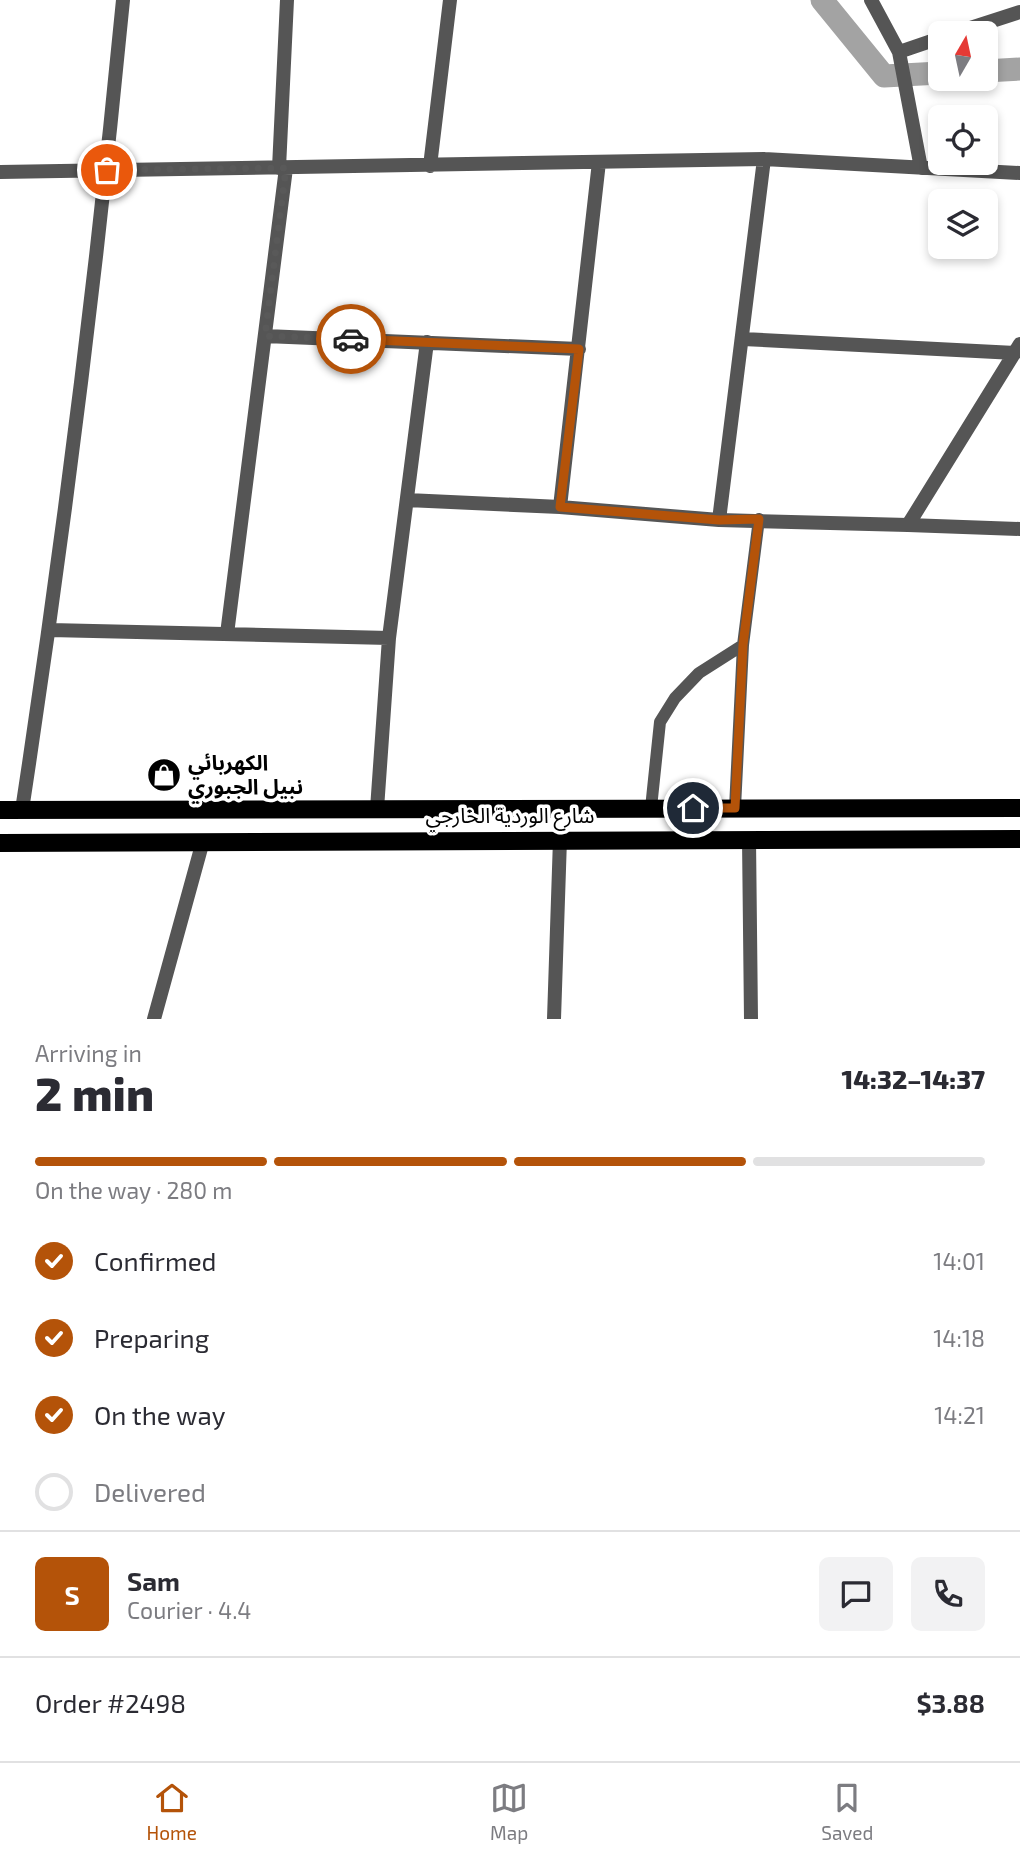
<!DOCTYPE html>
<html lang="en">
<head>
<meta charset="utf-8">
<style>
  :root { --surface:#fff; --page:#f2f2f3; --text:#2b2b33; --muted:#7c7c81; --line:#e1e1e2; --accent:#b45309 }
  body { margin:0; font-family:"Exo 2","Noto Sans Arabic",sans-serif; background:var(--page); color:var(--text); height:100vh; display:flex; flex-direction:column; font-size:26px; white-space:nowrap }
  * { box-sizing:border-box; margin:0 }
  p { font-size:23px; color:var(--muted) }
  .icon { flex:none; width:38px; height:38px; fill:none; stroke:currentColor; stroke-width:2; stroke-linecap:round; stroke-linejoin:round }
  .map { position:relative; height:1019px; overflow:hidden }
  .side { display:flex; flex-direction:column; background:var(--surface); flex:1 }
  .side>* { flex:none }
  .needle { width:46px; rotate:9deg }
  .tools { position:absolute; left:928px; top:21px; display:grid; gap:14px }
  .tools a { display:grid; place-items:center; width:70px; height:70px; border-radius:10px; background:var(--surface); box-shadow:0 4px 10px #0003; font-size:35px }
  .pin { position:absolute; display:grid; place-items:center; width:60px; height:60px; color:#fff; margin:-30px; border:4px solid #fff; border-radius:50%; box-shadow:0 2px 7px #0007 }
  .courier { position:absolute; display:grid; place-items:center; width:70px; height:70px; margin:-35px; border:5px solid #b45309; border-radius:50%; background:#fff; color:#222; box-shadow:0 2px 9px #0007 }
  .headline em { font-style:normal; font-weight:800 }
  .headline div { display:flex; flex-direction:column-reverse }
  .headline { display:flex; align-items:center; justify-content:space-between; height:119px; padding:0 35px }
  h1 { font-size:46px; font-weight:800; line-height:52px }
  .bar { display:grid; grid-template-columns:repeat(4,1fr); gap:10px 7px; align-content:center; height:84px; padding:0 35px }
  .bar i { height:9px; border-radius:5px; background:var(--line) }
  .bar .selected { background:var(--accent) }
  .bar p { grid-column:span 4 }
  .line { display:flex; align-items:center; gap:18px; padding:0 35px; border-top:2px solid var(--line) }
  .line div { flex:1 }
  .round { display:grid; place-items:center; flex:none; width:74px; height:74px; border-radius:10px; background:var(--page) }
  ol { padding:0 35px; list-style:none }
  li { display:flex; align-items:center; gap:21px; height:77px }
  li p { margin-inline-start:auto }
  li .icon { padding:7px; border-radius:50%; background:var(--accent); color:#fff; stroke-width:4 }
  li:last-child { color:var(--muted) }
  li i { width:38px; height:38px; border:4px solid var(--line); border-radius:50% }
  .dock { display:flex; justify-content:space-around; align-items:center; height:98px; border-top:2px solid var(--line); background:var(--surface); font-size:19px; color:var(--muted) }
  .dock a { display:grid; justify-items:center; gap:4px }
  .dock .selected { color:var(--accent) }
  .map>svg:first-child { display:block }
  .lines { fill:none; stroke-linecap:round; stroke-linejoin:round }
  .canal { stroke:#a3a3a3; stroke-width:23 }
  .service { stroke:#555; stroke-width:12 }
  .minor { stroke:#555; stroke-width:14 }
  .primary { stroke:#000; stroke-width:18 }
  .done { stroke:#595959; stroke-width:7; stroke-dasharray:0 12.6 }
  .route { stroke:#b45309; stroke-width:9 }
  .labels { text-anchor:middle; stroke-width:7; stroke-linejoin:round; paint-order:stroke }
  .poi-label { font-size:21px; font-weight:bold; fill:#000; stroke:#fff; text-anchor:start }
  .street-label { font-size:21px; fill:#000; stroke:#fff }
</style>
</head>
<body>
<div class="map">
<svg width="1020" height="1019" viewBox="0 0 1020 1019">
  <rect width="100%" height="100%" fill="#fff"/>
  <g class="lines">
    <!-- canal -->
    <path class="canal" d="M822 0 884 76 940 73
      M985 71 1020 69"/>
    <!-- service -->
    <path class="service" d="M651 808 660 722 675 698 699 673 743 645
      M735 808 743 645 759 519"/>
    <!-- minor -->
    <path class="minor" d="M871 0 899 52 921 168
      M955 33 1020 12
      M899 52 940 38
      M430 166 450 0
      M279 168 287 0
      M0 172 764 159 1020 173
      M265 336 579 349
      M743 339 1015 353
      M407 500 560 507 719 520 908 525 1020 344
      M560 507 599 162
      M719 520 764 159
      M908 525 1020 529
      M50 630 389 638
      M227 634 286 168
      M377 809 389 638 427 342
      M22 810C63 541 97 271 123 0
      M749 839 751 1019
      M154 1019 203 841
      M554 1019 560 839"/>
    <!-- primary -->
    <path class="primary" d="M0 810 1020 808
      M0 843 1020 839"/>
  </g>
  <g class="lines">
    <!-- done -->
    <path class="done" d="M107 170 286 168 265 336 351 339"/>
    <!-- route -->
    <path class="route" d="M351 339 579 349 560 507 719 520 759 519 743 645 735 808H693"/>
  </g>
  <!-- icons -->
  <defs>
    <g id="shop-disc" transform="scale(1.75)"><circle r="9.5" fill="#000" stroke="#fff"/><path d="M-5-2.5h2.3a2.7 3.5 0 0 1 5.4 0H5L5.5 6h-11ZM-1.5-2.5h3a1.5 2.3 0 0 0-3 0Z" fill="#fff"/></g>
  </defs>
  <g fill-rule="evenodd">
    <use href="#shop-disc" x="164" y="775"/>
  </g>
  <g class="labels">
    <!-- poi labels -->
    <g class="poi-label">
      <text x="188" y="770">الكهربائي<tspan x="188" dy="24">نبيل الجبوري</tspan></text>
    </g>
    <!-- street labels -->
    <g class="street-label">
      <text x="510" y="823">شارع الوردية الخارجي</text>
    </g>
  </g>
</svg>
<div class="tools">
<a><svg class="needle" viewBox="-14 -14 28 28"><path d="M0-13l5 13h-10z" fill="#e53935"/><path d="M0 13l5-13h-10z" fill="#7c7c81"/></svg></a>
<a><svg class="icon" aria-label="locate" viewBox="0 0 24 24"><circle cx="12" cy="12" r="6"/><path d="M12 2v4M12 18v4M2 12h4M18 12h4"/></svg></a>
<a><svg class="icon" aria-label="layers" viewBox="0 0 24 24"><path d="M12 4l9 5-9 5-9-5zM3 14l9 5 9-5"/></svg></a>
</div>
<div class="pin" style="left:107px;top:170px;background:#ea580c"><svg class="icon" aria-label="bag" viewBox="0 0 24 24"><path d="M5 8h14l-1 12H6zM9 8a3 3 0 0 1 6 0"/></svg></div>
<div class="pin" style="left:693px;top:808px;background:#1f2937"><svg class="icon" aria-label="home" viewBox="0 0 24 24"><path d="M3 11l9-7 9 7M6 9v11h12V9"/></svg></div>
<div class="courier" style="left:351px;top:339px"><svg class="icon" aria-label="car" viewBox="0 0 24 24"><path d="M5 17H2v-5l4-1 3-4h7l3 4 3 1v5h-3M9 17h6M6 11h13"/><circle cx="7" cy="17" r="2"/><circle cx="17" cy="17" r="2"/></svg></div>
</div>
<section class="side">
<div class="headline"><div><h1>2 min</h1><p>Arriving in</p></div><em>14:32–14:37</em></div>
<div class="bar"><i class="selected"></i><i class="selected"></i><i class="selected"></i><i></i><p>On the way · 280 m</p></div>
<ol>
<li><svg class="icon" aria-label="check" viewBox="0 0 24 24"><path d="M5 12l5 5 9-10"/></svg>Confirmed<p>14:01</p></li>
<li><svg class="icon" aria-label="check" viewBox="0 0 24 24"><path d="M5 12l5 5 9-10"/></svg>Preparing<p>14:18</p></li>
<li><svg class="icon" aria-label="check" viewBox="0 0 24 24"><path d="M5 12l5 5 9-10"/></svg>On the way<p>14:21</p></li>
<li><i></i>Delivered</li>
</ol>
<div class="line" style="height:126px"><b class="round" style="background:var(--accent);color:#fff">S</b><div><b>Sam</b><p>Courier · 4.4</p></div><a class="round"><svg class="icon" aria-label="chat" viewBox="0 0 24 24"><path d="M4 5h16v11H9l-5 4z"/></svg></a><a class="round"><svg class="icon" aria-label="phone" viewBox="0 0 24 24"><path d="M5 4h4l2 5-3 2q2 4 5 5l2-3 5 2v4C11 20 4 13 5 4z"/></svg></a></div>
<div class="line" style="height:91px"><div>Order #2498</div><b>$3.88</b></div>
</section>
<nav class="dock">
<a class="selected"><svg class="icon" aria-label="home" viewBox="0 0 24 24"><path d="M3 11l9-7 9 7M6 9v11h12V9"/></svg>Home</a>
<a><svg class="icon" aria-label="map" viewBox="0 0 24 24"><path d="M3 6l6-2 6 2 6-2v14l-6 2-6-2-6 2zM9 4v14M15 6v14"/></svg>Map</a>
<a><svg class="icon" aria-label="saved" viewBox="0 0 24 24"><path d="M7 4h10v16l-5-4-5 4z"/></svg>Saved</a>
</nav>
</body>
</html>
